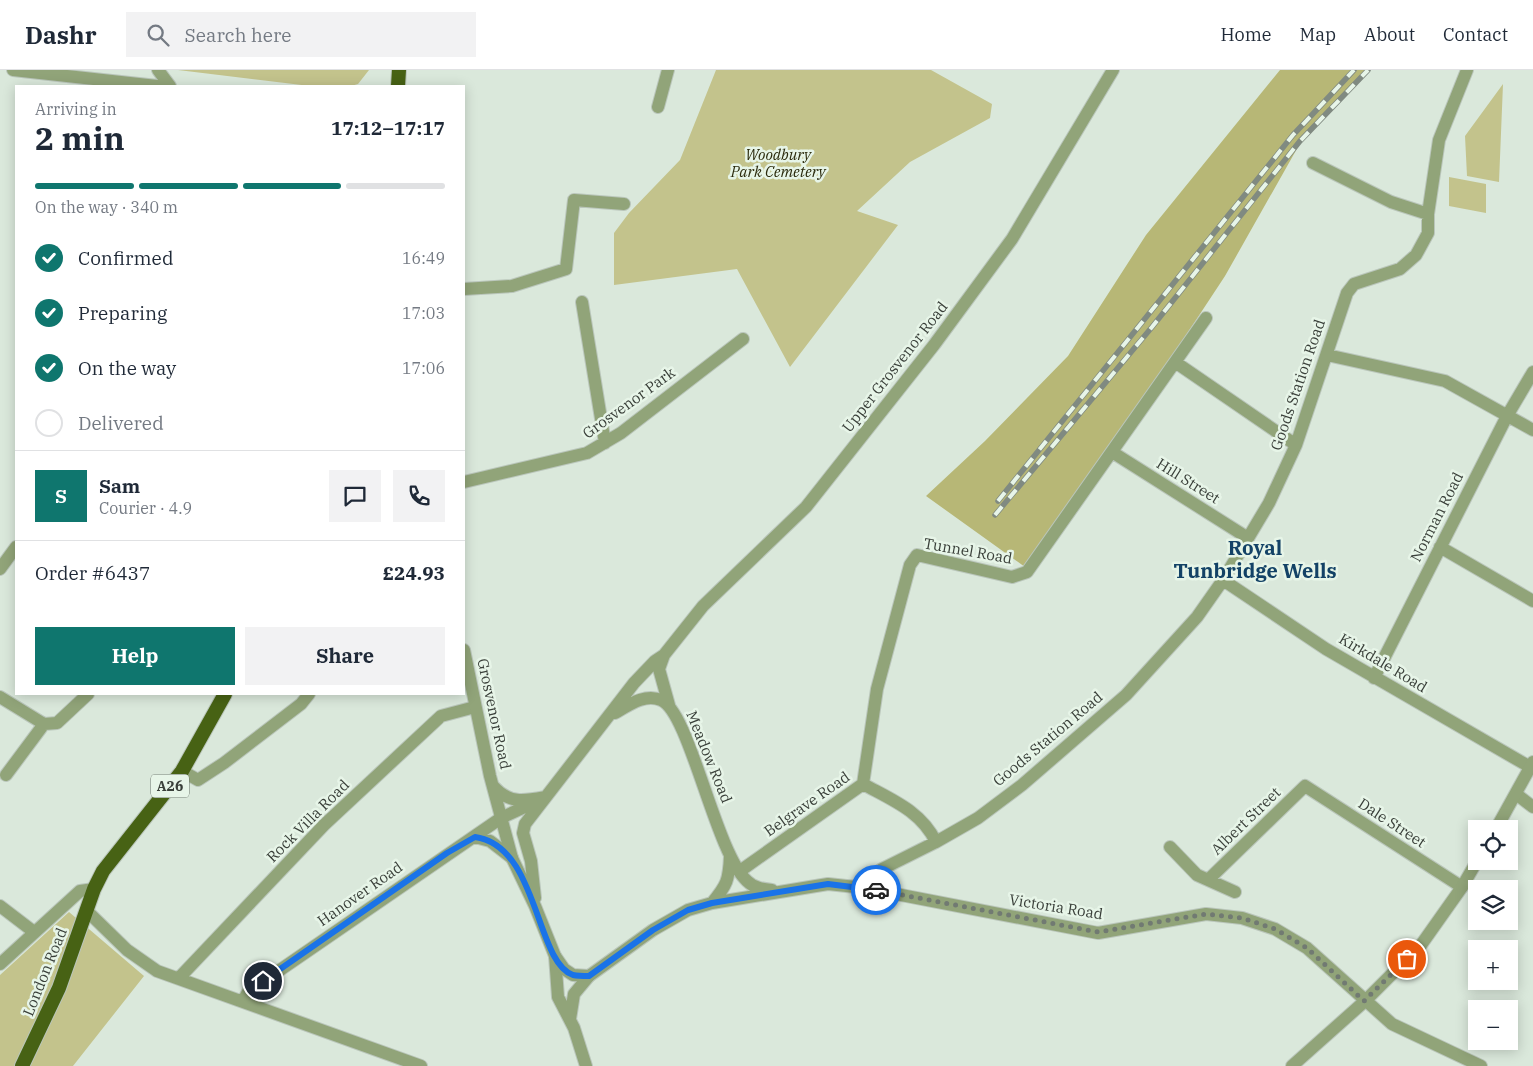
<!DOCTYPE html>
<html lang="en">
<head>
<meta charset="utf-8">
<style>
  :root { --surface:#fff; --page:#f2f2f3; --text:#1f2937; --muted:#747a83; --line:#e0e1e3; --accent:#0f766e }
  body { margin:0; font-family:"IBM Plex Serif",serif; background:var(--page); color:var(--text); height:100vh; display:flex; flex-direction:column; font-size:19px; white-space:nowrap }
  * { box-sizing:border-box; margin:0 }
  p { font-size:16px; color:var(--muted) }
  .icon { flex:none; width:28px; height:28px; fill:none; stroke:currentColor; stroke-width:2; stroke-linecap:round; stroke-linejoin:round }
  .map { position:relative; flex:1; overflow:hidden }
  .details { position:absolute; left:15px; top:15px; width:450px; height:610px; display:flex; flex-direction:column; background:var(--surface); border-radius:0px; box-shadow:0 2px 12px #0003 }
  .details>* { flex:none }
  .controls { position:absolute; left:1468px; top:750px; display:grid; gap:10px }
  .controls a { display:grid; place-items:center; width:50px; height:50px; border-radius:0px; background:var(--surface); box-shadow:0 2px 12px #0003; font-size:25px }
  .pin { position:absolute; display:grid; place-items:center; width:42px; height:42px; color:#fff; margin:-21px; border:2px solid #fff; border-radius:50%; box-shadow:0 1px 5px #0007 }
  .courier { position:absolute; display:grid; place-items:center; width:50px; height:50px; margin:-25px; border:4px solid #1a73e8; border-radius:50%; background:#fff; color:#222; box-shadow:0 1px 6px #0007 }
  .headline em { font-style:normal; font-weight:700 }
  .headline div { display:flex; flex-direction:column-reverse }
  .headline { display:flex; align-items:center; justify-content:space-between; height:85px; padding:0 20px }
  h1 { font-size:32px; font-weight:700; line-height:38px }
  .bar { display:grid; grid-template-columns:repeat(4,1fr); gap:8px 5px; align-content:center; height:60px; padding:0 20px }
  .bar i { height:6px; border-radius:4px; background:var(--line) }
  .bar .active { background:var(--accent) }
  .bar p { grid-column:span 4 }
  .line { display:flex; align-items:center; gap:12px; padding:0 20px; border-top:1px solid var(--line) }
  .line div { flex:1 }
  .round { display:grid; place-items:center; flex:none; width:52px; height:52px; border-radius:0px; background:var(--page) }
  ol { padding:0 20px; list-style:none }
  li { display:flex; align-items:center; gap:15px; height:55px }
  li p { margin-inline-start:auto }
  li .icon { padding:5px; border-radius:50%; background:var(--accent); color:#fff; stroke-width:4 }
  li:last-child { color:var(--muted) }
  li i { width:28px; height:28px; border:2px solid var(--line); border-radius:50% }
  .primary-button { display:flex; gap:10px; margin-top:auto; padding:10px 20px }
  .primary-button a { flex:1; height:58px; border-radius:0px; background:var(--accent); color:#fff; font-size:20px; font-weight:700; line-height:58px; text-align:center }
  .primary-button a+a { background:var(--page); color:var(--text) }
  header { display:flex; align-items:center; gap:30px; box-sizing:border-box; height:70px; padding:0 25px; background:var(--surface); border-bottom:1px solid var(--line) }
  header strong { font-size:24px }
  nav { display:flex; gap:28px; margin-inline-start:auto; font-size:18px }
  .search { width:350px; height:45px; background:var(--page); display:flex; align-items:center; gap:12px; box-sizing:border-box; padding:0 18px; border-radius:0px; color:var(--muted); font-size:19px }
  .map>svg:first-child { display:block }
  .green { fill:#c3c38c }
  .forest { fill:#b7b776 }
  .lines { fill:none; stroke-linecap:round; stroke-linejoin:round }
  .minor-casing { stroke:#bac6bb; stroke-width:14 }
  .tertiary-casing { stroke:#bac6bb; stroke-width:14 }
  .trunk-casing { stroke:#bac6bb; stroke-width:16 }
  .minor { stroke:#91a479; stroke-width:12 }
  .tertiary { stroke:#91a479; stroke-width:12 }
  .trunk { stroke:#476214; stroke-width:14 }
  .rail-casing { stroke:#808a81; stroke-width:5.5 }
  .rail { stroke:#e7f5e8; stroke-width:4; stroke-dasharray:11; stroke-linecap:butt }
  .done { stroke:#717a72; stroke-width:5; stroke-dasharray:0 9 }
  .route { stroke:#1a73e8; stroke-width:6 }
  .labels { text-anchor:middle; stroke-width:5; stroke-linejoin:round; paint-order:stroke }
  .shield { fill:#e7f5e8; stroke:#6d766e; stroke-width:1 }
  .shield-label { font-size:14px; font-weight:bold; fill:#393f39 }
  .park-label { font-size:15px; font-style:italic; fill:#2b2b0d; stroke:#e7f5e8 }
  .street-label { font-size:15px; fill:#393f39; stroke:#e7f5e8 }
  .district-label { font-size:20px; font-weight:bold; fill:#134266; stroke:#e7f5e8 }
</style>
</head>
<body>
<header>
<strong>Dashr</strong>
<div class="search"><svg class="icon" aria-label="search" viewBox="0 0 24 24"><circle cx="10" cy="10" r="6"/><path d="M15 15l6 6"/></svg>Search here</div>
<nav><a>Home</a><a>Map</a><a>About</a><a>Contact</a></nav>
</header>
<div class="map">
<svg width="1533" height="996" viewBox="0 0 1533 996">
  <rect width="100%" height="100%" fill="#dae8db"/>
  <!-- green -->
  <path class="green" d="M178 0H369L358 14 351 16H310Z
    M716 0H931L992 34 990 48 910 92 857 141 898 155 790 297 737 199 614 215V163L629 143 680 90Z
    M1503 14 1499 112 1467 106 1465 66Z
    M1449 107 1486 114V143L1449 136Z
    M69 842 144 906 73 996H0V905Z"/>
  <!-- forest -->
  <path class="forest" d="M1280 0H1366L1303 68 1225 206 1171 288 1025 497 926 426 985 371 1068 286 1146 165Z"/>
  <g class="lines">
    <!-- minor casing -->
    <g class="minor-casing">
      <path id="minor" d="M13 0 157 16
        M158 0 170 16
        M658 37 668 0
        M1313 93 1391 132 1428 144
        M464 219 512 216 566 199 574 130 624 134
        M582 232 605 373
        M1327 285 1445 311 1533 360
        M1175 292 1296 375
        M1112 382 1248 468
        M464 412 587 383 621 363 743 269
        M1440 477 1533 531
        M0 499 16 477
        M1223 510 1326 579 1530 697
        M1374 608 1507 346 1533 302
        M0 627 44 654 57 653 88 624
        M182 701 198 710 224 693 301 634 309 624
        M6 705 44 654
        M863 714 877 619 910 495 917 485 1012 507 1027 502 1206 248
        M863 714C892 730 921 741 936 772
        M1516 724 1533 737
        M475 767 490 771 512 788
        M1170 777 1197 805 1235 822
        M740 801 863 714
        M1209 809 1305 716 1462 817
        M865 818 871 807 882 799 936 772 978 748 1022 715 1126 625 1197 547 1223 510 1269 433 1296 375 1347 223 1354 214 1400 199 1416 185 1428 163V144L1439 70 1467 0
        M0 836 34 862
        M87 841 127 880 157 901 421 996
        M555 886 558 927 574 958 586 996
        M179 908 324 755 441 646 475 637
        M243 931 248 922 501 748
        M570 949 574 924 589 906"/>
    </g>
    <!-- tertiary casing -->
    <g class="tertiary-casing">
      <path id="tertiary" d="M464 580 490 706 512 788 535 836 555 886 564 899 573 905 589 906 653 860 688 840 712 833 828 814 865 818 1098 863 1206 844 1242 848 1275 859 1307 878 1392 954 1481 996
        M669 635 659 599 664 585 703 536 806 437 934 275 1012 169 1113 0
        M615 643C629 635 645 623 661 630 690 642 715 782 747 811 754 818 763 819 772 820
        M493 716C509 734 524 731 545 727
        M501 748 531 734
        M1496 759 1533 692
        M535 828 531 791 523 763 525 754 634 613 655 591 664 585
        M712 833C727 815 729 810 730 786
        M0 894 80 821 94 819
        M1292 996 1365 931 1421 875 1462 817 1477 791"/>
    </g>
    <!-- trunk casing -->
    <g class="trunk-casing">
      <path id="trunk" d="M398 16 399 0
        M22 996 59 918 94 819 103 801 182 701 225 624"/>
    </g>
    <!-- minor -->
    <use href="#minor" class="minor"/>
    <!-- tertiary -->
    <use href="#tertiary" class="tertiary"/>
    <!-- trunk -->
    <use href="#trunk" class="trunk"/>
    <!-- rail casing -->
    <g class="rail-casing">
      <path id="rail" d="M998 431 1293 65 1354 0
        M995 445 1152 257 1300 71 1368 0"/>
    </g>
    <!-- rail -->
    <use href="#rail" class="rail"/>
  </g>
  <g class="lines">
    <!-- done -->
    <path class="done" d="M876 820 1098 862 1206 844 1242 848 1275 859 1307 878 1364 931 1407 889"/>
    <!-- route -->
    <path class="route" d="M263 911 447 783 475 767C539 776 535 892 573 905 578 906 584 906 589 906L653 860 688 840 712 833 828 814 876 820"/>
  </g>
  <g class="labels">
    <!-- shield labels -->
    <rect class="shield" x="151" y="704.5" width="38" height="23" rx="4"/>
    <g class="shield-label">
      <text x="170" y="721">A26</text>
    </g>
    <!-- park labels -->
    <g class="park-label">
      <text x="778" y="90">Woodbury<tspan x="778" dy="17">Park Cemetery</tspan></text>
    </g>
    <!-- street labels -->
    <g class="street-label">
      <text transform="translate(895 297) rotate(-52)" y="5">Upper Grosvenor Road</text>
      <text transform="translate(1298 315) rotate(-71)" y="5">Goods Station Road</text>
      <text transform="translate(629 333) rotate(-36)" y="5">Grosvenor Park</text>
      <text transform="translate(1188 411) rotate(32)" y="5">Hill Street</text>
      <text transform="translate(1437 447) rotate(-63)" y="5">Norman Road</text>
      <text transform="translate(968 481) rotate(10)" y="5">Tunnel Road</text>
      <text transform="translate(1383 593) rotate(31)" y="5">Kirkdale Road</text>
      <text transform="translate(494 644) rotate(78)" y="5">Grosvenor Road</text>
      <text transform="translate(1048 669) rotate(-40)" y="5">Goods Station Road</text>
      <text transform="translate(709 687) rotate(68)" y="5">Meadow Road</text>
      <text transform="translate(807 734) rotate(-35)" y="5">Belgrave Road</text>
      <text transform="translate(308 751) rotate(-45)" y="5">Rock Villa Road</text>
      <text transform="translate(1246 751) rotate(-44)" y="5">Albert Street</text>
      <text transform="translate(1392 753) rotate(33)" y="5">Dale Street</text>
      <text transform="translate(360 824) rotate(-35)" y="5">Hanover Road</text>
      <text transform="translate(1056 837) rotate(9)" y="5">Victoria Road</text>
      <text transform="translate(45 902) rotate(-68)" y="5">London Road</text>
    </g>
    <!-- district labels -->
    <g class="district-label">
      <text x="1255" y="485">Royal<tspan x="1255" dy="23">Tunbridge Wells</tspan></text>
    </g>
  </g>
</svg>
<div class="controls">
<a><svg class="icon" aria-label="locate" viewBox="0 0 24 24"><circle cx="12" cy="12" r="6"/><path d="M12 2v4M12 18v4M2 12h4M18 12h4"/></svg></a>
<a><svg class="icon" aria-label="layers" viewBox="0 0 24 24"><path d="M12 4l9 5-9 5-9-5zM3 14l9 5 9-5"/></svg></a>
<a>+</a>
<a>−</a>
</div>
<div class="pin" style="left:1407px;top:889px;background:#ea580c"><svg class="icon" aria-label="bag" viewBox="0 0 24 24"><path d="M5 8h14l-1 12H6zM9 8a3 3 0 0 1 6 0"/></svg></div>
<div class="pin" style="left:263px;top:911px;background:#1f2937"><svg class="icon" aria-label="home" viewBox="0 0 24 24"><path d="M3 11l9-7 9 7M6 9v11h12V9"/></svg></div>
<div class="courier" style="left:876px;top:820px"><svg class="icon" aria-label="car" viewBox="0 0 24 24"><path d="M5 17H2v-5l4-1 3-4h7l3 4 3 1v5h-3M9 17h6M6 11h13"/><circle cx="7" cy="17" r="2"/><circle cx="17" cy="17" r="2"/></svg></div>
<section class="details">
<div class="headline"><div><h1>2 min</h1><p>Arriving in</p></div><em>17:12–17:17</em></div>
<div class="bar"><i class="active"></i><i class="active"></i><i class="active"></i><i></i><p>On the way · 340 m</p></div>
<ol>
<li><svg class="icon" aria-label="check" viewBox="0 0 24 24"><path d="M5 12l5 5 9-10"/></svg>Confirmed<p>16:49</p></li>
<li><svg class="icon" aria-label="check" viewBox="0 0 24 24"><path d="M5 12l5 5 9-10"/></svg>Preparing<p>17:03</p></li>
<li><svg class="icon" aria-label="check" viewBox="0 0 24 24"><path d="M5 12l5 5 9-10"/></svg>On the way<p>17:06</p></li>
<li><i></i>Delivered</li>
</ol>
<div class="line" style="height:90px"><b class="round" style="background:var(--accent);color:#fff">S</b><div><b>Sam</b><p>Courier · 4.9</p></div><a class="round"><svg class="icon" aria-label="chat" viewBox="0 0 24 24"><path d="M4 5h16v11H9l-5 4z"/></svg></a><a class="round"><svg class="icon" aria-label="phone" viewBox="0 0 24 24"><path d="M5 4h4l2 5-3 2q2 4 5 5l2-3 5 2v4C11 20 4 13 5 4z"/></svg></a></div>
<div class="line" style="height:65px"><div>Order #6437</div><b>£24.93</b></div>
<div class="primary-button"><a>Help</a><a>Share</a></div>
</section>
</div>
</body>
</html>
